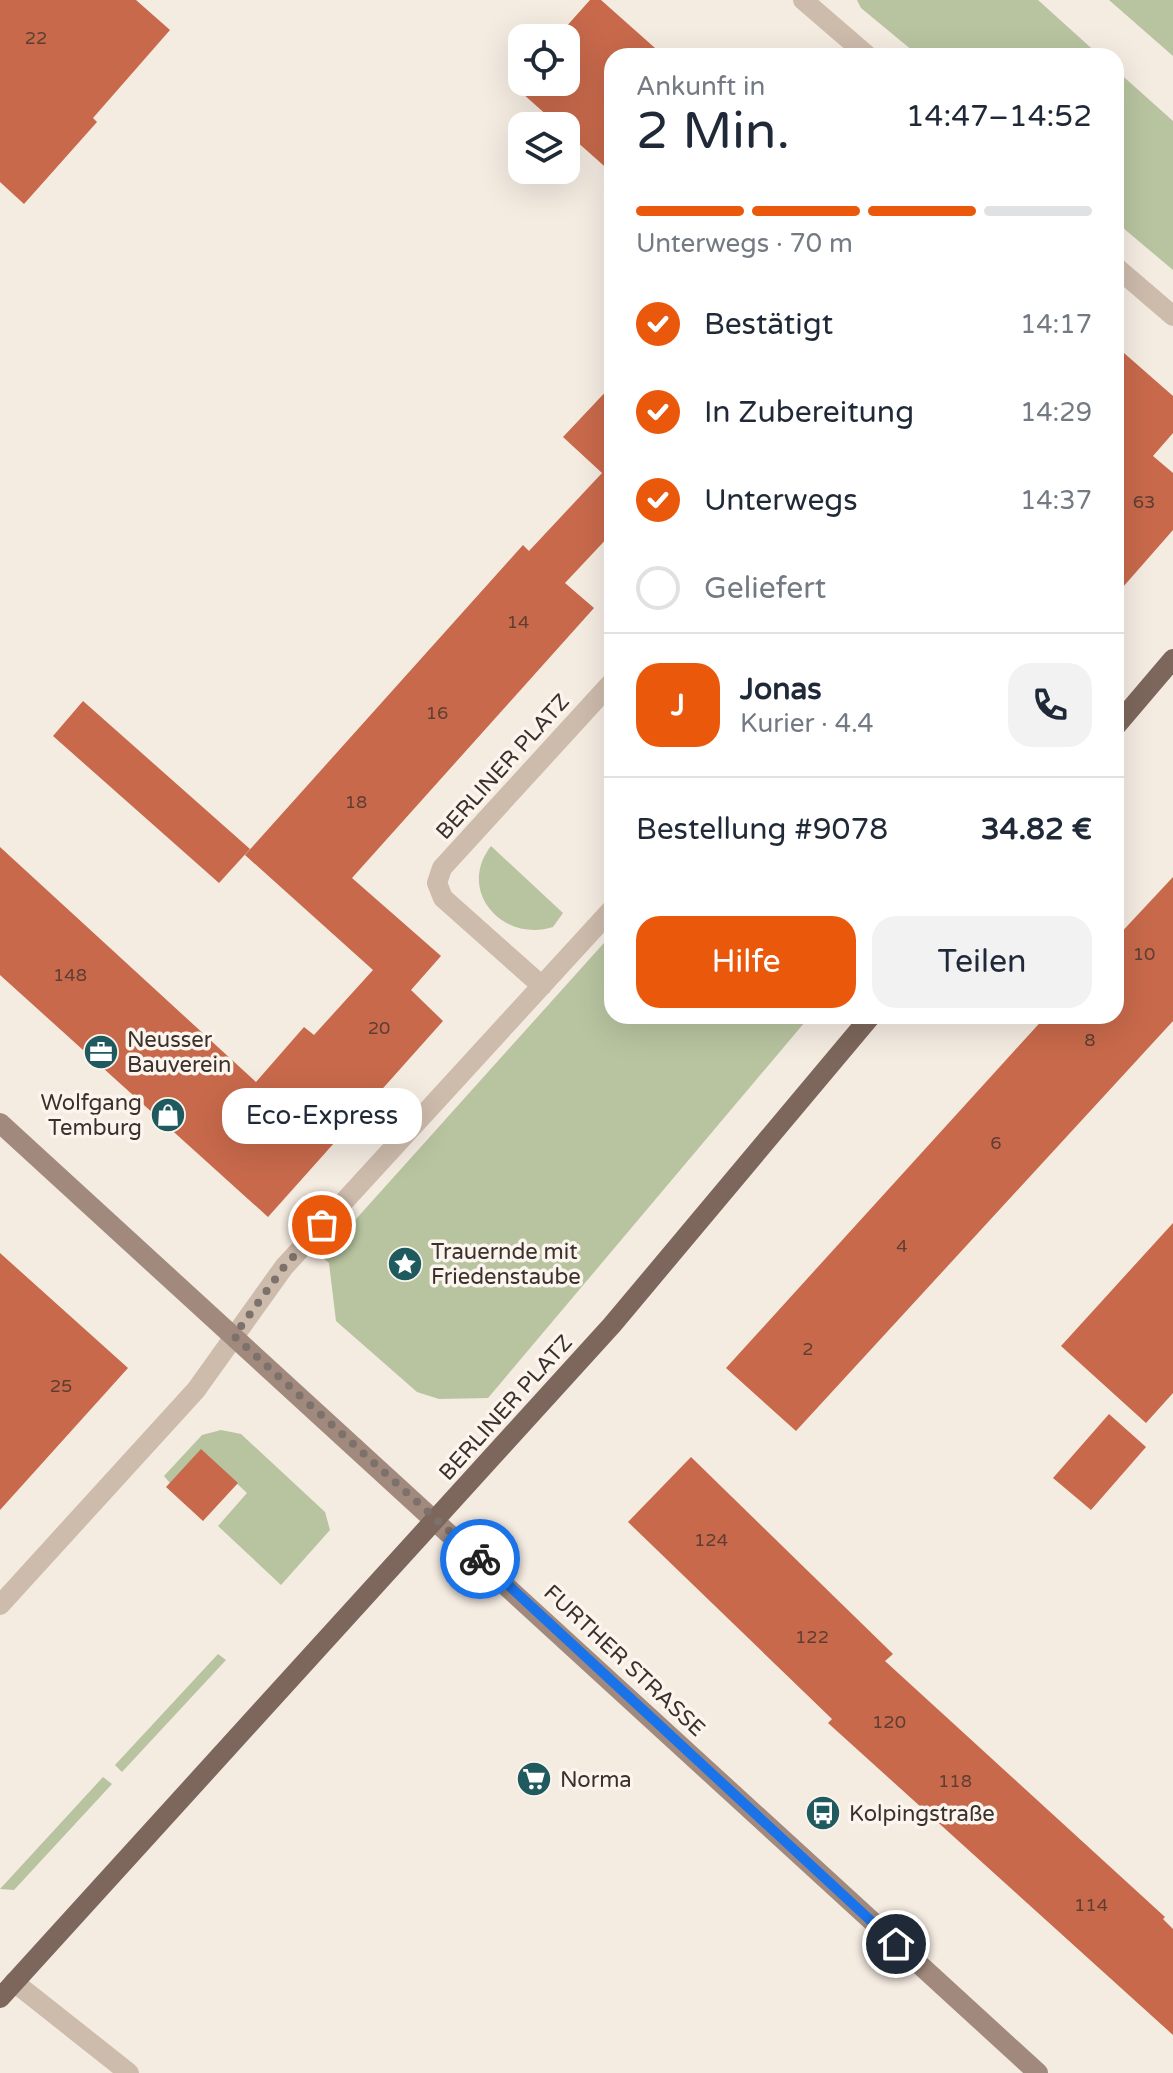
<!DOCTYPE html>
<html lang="de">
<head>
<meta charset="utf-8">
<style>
  :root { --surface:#fff; --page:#f2f2f3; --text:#1f2937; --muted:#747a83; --line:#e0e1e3; --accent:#ea580c }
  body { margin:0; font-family:"Varela Round",sans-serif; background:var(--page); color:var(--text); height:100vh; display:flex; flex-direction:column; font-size:30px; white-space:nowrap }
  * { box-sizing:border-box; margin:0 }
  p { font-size:26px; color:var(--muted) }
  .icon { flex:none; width:44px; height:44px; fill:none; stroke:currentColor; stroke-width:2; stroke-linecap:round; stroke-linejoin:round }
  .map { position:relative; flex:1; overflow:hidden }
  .panel { position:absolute; left:604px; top:48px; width:520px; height:976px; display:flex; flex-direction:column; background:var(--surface); border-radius:24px; box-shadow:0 8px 32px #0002 }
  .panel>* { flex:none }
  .tools { position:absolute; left:508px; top:24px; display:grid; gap:16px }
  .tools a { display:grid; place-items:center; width:72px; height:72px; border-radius:16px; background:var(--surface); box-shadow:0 8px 32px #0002; font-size:40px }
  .pin { position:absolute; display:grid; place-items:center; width:68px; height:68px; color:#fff; margin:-34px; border:4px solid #fff; border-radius:50%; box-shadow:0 2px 8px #0007 }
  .courier { position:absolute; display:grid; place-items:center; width:80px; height:80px; margin:-40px; border:6px solid #1a73e8; border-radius:50%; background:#fff; color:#222; box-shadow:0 2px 10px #0007 }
  .bubble { position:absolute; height:56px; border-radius:24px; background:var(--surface); box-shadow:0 8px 32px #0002; font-size:26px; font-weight:600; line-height:56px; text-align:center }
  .overview em { font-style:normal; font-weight:600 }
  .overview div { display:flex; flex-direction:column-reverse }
  .overview { display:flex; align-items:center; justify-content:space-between; height:136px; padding:0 32px }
  h1 { font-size:52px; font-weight:600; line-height:60px }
  .bar { display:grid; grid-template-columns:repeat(4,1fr); gap:12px 8px; align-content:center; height:96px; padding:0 32px }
  .bar i { height:10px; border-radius:6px; background:var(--line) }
  .bar .current { background:var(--accent) }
  .bar p { grid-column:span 4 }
  .line { display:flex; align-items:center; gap:20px; padding:0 32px; border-top:2px solid var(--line) }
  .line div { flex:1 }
  .round { display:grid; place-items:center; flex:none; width:84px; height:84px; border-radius:24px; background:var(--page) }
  ol { padding:0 32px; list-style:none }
  li { display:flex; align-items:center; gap:24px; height:88px }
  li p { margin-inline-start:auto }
  li .icon { padding:8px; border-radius:50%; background:var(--accent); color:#fff; stroke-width:4 }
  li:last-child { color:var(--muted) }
  li i { width:44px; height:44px; border:4px solid var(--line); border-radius:50% }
  .cta { display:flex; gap:16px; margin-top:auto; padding:16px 32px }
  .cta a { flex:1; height:92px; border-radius:24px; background:var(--accent); color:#fff; font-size:32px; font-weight:600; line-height:92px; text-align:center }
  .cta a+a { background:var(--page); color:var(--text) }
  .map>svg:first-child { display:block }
  .green { fill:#b8c4a0 }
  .building { fill:#c8694b }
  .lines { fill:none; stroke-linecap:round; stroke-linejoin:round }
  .minor { stroke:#cdbbac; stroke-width:20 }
  .secondary { stroke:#a18a7d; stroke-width:20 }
  .primary { stroke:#7d675c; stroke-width:20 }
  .done { stroke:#7c716b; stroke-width:8; stroke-dasharray:0 14.4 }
  .route { stroke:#1a73e8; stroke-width:10 }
  .labels { text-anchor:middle; stroke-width:7; stroke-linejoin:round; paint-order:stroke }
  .number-label { font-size:18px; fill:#5e3e33 }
  .street-label { font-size:22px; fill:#3b302b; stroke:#fbf5ee }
  .poi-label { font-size:22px; fill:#3b302b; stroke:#fbf5ee; text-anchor:start }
</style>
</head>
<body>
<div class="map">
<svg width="1173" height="2073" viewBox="0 0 1173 2073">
  <rect width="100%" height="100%" fill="#f4ebe1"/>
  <!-- green -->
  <path class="green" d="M857 0H1038L1100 56H919L861 8Z
    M1109 0H1173V56Z
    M1116 70 1173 121V270L1116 222Z
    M491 846 563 913 553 927C503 943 456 891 491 846Z
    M612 934V1016H810L488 1398 439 1399 417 1392 336 1321 329 1263 322 1257Z
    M221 1430 241 1434 325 1512 330 1530 281 1585 218 1526 247 1493 201 1450 170 1483 164 1476 202 1435Z
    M218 1654 226 1660 122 1772 115 1765Z
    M103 1777 112 1784 14 1890 0 1889Z"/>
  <!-- building -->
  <path class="building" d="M0 0H136L170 30 93 118 97 122 24 204 0 182Z
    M590 0H601L664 56H612V173L566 132V126H559L513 85 522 75V82H566V38H556Z
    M1116 346 1173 396V433L1153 456 1173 473V530L1116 595Z
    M612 385V533L565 583 594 608 352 878 441 956 411 990 443 1021 268 1217 0 975V847L256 1082 304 1027 314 1035 373 970 245 855 523 545 529 551 602 473 563 437Z
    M83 701 250 849 219 883 53 736Z
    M1173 877V1021L796 1431 726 1368 1046 1016H1116V938Z
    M1173 1223V1393L1146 1423 1061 1346Z
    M0 1253 128 1368 0 1510Z
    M1109 1414 1146 1447 1091 1510 1053 1478Z
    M201 1449 238 1483 203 1521 166 1487Z
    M691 1457 893 1654 885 1661 1165 1917 1163 1919 1173 1929V2035L828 1723 832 1719 628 1522Z"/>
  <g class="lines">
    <!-- minor -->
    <path class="minor" d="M803 0 868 56
      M1116 267 1173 316
      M542 986 443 898 437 883 442 868 612 682
      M0 1605 196 1390 284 1267 612 909
      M14 1982 129 2073"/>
    <!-- secondary -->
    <path class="secondary" d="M0 1123 1038 2073"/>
    <!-- primary -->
    <path class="primary" d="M1116 726 1173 659
      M0 1998 612 1325 871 1016"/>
  </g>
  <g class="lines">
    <!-- done -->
    <path class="done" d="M322 1225 284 1267 234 1336 480 1559"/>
    <!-- route -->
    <path class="route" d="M480 1559 896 1944"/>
  </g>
  <!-- icons -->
  <defs>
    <g id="office-disc" transform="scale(1.8)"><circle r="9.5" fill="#1f5a5e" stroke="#fbf5ee"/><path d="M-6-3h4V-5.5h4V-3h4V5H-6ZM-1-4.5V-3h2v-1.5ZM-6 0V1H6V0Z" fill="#fff"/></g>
    <g id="shop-disc" transform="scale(1.8)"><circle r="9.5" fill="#1f5a5e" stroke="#fbf5ee"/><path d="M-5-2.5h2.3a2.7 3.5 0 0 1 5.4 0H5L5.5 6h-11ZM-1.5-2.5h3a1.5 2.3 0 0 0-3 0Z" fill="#fff"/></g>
    <g id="sight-disc" transform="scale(1.8)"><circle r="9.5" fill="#1f5a5e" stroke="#fbf5ee"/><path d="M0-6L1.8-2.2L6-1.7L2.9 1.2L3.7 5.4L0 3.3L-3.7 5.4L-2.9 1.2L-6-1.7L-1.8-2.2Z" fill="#fff"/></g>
    <g id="supermarket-disc" transform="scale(1.8)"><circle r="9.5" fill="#1f5a5e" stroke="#fbf5ee"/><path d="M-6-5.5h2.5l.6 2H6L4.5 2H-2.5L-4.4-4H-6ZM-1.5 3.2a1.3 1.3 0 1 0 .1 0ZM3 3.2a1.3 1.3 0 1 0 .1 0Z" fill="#fff"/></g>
    <g id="bus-disc" transform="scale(1.8)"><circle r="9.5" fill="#1f5a5e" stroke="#fbf5ee"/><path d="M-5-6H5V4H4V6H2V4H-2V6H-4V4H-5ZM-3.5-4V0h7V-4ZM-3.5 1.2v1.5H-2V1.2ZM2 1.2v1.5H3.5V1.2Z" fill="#fff"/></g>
  </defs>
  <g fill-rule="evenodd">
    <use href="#office-disc" x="101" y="1052"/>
    <use href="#shop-disc" x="168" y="1115"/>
    <use href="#sight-disc" x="405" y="1264"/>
    <use href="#supermarket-disc" x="534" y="1779"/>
    <use href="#bus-disc" x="823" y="1813"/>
  </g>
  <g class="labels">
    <!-- number labels -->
    <g class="number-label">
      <text x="36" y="44">22</text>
      <text x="1144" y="508">63</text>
      <text x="518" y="628">14</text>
      <text x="437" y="719">16</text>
      <text x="356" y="808">18</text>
      <text x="1144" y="960">10</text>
      <text x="70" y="981">148</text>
      <text x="379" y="1034">20</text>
      <text x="1090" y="1046">8</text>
      <text x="996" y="1149">6</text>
      <text x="902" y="1252">4</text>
      <text x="808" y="1355">2</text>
      <text x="61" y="1392">25</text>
      <text x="711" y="1546">124</text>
      <text x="812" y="1643">122</text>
      <text x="889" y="1728">120</text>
      <text x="955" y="1787">118</text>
      <text x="1091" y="1911">114</text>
    </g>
    <!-- street labels -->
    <g class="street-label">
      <text transform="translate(502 766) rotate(-48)" y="8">BERLINER PLATZ</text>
      <text transform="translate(505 1407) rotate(-48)" y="8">BERLINER PLATZ</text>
      <text transform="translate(625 1660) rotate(43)" y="8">FURTHER STRASSE</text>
    </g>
    <!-- poi labels -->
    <g class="poi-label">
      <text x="127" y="1047">Neusser<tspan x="127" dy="25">Bauverein</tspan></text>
      <text x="142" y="1110" text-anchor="end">Wolfgang<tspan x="142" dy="25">Temburg</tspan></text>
      <text x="431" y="1259">Trauernde mit<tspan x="431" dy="25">Friedenstaube</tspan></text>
      <text x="560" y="1787">Norma</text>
      <text x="849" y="1821">Kolpingstraße</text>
    </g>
  </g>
</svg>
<div class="tools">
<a><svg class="icon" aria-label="locate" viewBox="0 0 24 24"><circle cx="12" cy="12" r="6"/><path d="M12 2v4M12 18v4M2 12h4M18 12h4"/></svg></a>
<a><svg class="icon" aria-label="layers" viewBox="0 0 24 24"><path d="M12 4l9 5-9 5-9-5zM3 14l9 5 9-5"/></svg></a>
</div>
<div class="pin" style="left:322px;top:1225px;background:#ea580c"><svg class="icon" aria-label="bag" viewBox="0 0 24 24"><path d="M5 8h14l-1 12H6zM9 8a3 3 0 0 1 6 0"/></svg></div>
<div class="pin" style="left:896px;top:1944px;background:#1f2937"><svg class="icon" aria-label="home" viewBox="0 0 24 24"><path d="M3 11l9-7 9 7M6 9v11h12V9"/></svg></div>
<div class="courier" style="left:480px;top:1559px"><svg class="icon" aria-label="bike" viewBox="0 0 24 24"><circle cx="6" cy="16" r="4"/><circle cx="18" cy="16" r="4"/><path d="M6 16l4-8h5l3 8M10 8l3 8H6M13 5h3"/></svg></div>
<div class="bubble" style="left:222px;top:1088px;width:200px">Eco-Express</div>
<section class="panel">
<div class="overview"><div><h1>2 Min.</h1><p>Ankunft in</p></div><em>14:47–14:52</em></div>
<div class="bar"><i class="current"></i><i class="current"></i><i class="current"></i><i></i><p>Unterwegs · 70 m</p></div>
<ol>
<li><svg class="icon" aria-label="check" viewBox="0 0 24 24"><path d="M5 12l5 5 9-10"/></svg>Bestätigt<p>14:17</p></li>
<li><svg class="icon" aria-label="check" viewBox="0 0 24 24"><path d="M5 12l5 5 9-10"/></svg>In Zubereitung<p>14:29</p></li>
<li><svg class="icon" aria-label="check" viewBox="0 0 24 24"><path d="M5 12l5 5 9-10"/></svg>Unterwegs<p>14:37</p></li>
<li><i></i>Geliefert</li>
</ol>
<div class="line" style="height:144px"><b class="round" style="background:var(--accent);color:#fff">J</b><div><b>Jonas</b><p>Kurier · 4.4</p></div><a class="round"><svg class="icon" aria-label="phone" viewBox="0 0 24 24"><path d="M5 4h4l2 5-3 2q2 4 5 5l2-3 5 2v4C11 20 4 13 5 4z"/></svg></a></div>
<div class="line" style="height:104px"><div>Bestellung #9078</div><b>34.82 €</b></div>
<div class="cta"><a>Hilfe</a><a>Teilen</a></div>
</section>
</div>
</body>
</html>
